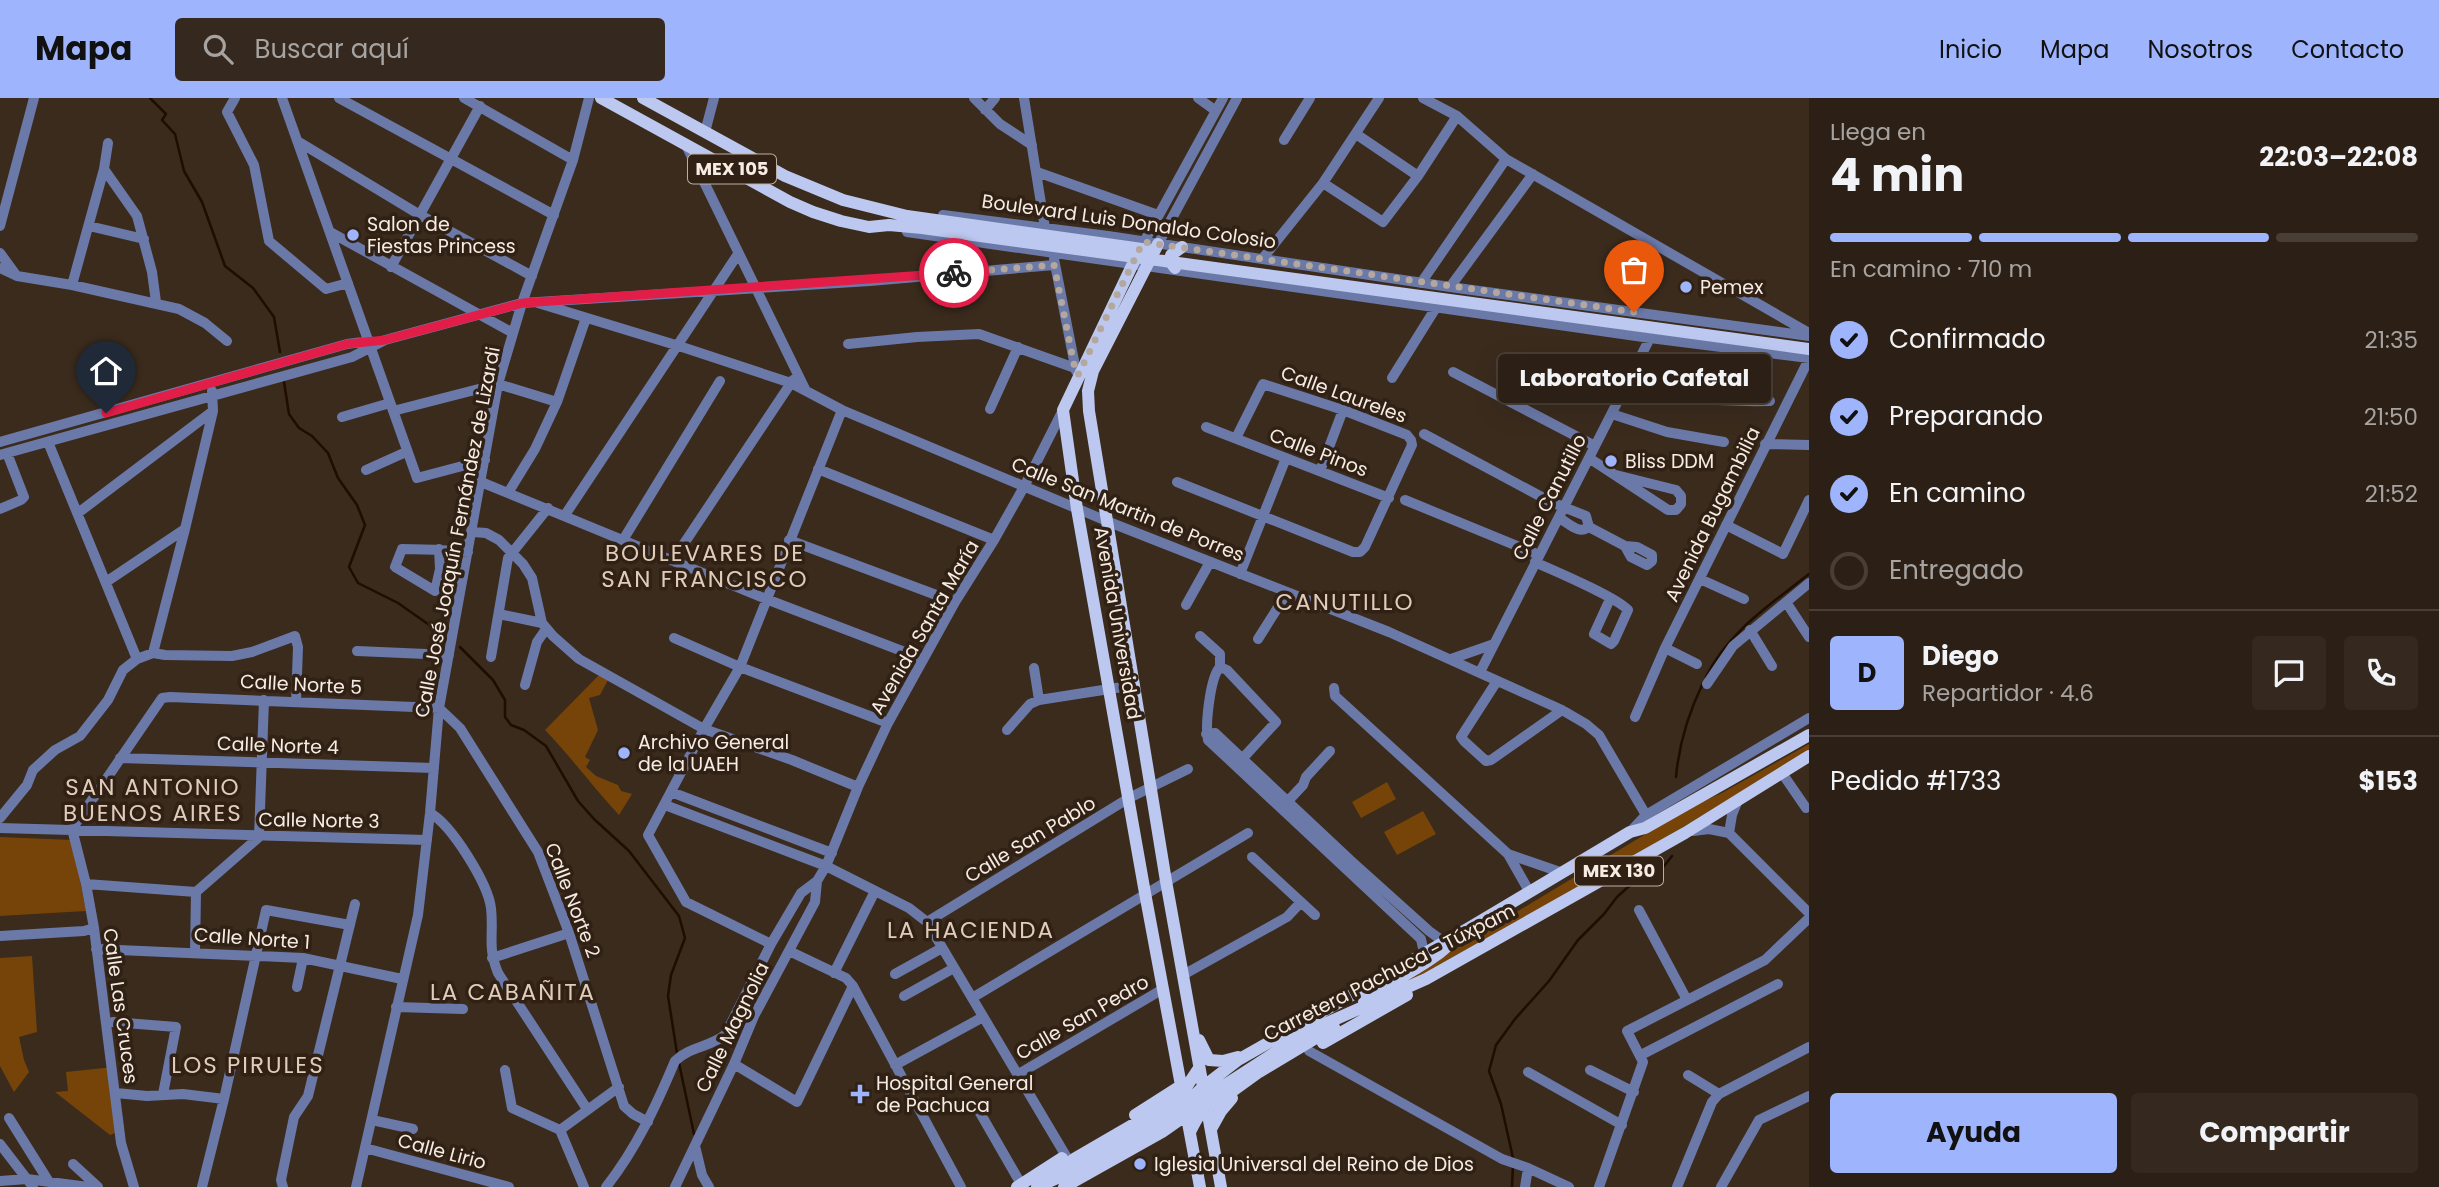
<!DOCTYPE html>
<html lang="es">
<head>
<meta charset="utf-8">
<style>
  :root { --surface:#2c2016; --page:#34281f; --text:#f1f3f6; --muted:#a6a3a1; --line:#483e35; --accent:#9eb4fd }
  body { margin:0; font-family:Poppins,sans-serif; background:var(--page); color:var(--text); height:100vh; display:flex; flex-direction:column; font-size:26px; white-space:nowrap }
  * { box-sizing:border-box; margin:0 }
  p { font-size:23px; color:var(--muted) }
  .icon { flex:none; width:38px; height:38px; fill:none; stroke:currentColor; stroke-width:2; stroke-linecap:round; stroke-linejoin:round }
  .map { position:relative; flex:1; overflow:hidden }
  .sheet { display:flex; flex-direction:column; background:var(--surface); width:630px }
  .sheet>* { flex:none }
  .pin { position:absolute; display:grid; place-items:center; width:60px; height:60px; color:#fff; margin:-72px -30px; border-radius:50% 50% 50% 0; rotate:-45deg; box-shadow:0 0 7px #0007 }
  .pin .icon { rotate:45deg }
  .courier { position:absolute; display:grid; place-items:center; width:70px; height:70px; margin:-35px; border:5px solid #e11d48; border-radius:50%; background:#fff; color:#222; box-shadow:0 2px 9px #0007 }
  .bubble { position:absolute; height:49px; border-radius:7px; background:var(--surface); box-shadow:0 7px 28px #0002,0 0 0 2px var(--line); font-size:23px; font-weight:700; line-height:49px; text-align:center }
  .summary em { font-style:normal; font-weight:700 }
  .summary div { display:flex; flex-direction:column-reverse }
  .summary { display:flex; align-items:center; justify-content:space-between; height:119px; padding:0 21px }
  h1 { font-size:46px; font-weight:700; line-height:52px }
  .bar { display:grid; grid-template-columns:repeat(4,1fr); gap:10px 7px; align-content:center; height:84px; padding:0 21px }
  .bar i { height:9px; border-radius:5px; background:var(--line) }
  .bar .active { background:var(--accent) }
  .bar p { grid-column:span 4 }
  .line { display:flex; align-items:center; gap:18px; padding:0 21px; border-top:2px solid var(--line) }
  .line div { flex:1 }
  .round { display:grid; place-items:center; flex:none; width:74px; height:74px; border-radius:7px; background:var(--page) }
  ol { padding:0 21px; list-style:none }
  li { display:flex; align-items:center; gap:21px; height:77px }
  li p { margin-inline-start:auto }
  li .icon { padding:7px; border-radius:50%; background:var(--accent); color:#111; stroke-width:4 }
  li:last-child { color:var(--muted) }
  li i { width:38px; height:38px; border:4px solid var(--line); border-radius:50% }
  .button { display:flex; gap:14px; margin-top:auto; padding:14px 21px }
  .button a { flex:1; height:80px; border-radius:7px; background:var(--accent); color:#111; font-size:28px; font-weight:700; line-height:80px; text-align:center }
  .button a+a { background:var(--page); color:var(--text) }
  header { display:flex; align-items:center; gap:42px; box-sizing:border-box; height:98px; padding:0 35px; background:var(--accent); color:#111 }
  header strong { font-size:33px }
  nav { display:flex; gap:38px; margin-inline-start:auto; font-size:24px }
  .search { width:490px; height:63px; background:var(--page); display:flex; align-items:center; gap:18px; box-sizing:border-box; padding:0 24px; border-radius:7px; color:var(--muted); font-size:26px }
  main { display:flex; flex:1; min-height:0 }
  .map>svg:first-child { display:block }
  .green { fill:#764408 }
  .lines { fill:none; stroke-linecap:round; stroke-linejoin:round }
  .stream { stroke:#1f0d00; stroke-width:2.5 }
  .minor { stroke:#6b79a8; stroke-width:10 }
  .major { stroke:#bcc8ef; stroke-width:12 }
  .done { stroke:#b4a89e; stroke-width:7; stroke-dasharray:0 12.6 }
  .route { stroke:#e11d48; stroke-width:9 }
  .poi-dot { fill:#9eb4fd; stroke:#302114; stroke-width:2.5 }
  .labels { text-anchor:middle; stroke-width:7; stroke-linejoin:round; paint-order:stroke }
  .shield { fill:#302114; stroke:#bbafa5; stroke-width:2 }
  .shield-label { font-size:18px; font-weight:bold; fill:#f6ece3 }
  .street-label { font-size:19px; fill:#f6ece3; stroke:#302114 }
  .poi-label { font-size:19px; fill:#f6ece3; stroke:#302114; text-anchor:start }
  .quarter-label { font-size:23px; letter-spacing:2px; fill:#e0ccbb; stroke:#302114 }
</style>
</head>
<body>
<header>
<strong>Mapa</strong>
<div class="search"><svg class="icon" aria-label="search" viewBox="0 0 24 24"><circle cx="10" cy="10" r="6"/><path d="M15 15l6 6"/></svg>Buscar aquí</div>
<nav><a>Inicio</a><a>Mapa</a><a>Nosotros</a><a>Contacto</a></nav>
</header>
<main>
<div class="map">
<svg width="1809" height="1089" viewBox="0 0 1809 1089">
  <rect width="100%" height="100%" fill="#3a2b1d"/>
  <!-- green -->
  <path class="green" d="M599 577 608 582 600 597 589 600 598 632 585 659 590 662 586 669 596 678 618 687 621 693 632 696 619 717C593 689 571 659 545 632Z
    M1809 646V653L1643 753 1390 894 1389 891 1692 708 1722 695Z
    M1387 684 1396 701 1361 720 1352 704Z
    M1423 713 1436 736 1397 757 1384 734Z
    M0 739 72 742 86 813 0 818Z
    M32 858 37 934 19 939 24 962 29 974 14 994 0 968V860Z
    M104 970H110L118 1034 110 1037 55 994 68 993 66 974Z"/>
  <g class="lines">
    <!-- stream -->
    <path class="stream" d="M150 0 166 16 162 22 175 36 184 73 202 104 225 168 253 190 274 219 280 254
      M284 284 289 316 299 330 312 338 328 355 338 380 357 407 365 427 349 469 358 485 398 505 445 538
      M460 549 493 582 505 602V619L511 627 524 632 546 648 578 703 594 721 629 753 679 818 685 840 671 877 668 898 677 955
      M1706 579C1728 534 1771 506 1809 476
      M1676 679C1679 645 1688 616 1703 585
      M679 965 694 1036
      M1513 1060 1501 1006 1489 973 1496 947 1515 921 1549 883 1578 842 1604 816 1617 799 1628 789 1664 768 1672 758
      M1512 1089 1513 1067"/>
    <!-- minor -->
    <path class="minor" d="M235 0 227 14 254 67 269 143 326 191 348 185
      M282 0 417 380 485 362
      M339 0 554 117
      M464 0 573 62
      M974 0 1000 26 1032 47
      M1024 0 1045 130
      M1198 0 1216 13
      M1423 0 1457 18 1506 61 1809 235
      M985 12 995 0
      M705 34 714 0
      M1356 36 1418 78
      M1284 42 1310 0
      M299 44 420 117 532 178
      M686 47 805 291
      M104 71 137 118 152 174 156 204
      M1037 74 1158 117
      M1323 85 1383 124 1418 78 1457 18
      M943 117 1108 138 1450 189 1809 238
      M0 128 34 0
      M89 128 144 141
      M330 134 513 235
      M907 134 1650 240 1809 260
      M1144 144 1223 0
      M1158 146 1237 0
      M0 155 16 177
      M1263 160 1323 85 1379 0
      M1054 161 1076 273
      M391 169 480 8
      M0 170 17 178 72 187 179 211 205 225 227 243
      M1421 185 1506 61
      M72 187 104 71 108 45
      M1450 189 1533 76
      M538 205 679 248 791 285 842 312 1109 424 1389 534 1562 612 1586 626 1599 637 1646 717
      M848 246 917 239 979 236 1075 270
      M1453 274 1595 348
      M1392 280 1437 208
      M1625 290C1673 300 1720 304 1770 303
      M990 311 1018 249
      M393 313 498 286 557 304
      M1612 316 1667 334 1724 344
      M342 319 390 305
      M1206 329 1389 400
      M1424 336 1551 404 1586 418 1589 429
      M0 344 347 246 370 243
      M48 344 137 561
      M1765 346 1809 347
      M0 357 352 259 385 242 522 205 870 183 1054 167
      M1589 360 1668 412H1676L1681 406V398L1676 392 1616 377
      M818 371 994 442
      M366 372 406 354
      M1320 373 1343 312
      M481 384 766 501 923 561
      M1177 384 1353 454H1360L1365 449 1412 347 1411 342 1407 337 1343 312 1263 286 1236 340
      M508 395 535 351 557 304 586 220
      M1405 402 1539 457
      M0 411 21 402 24 399 7 355
      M78 415 213 313
      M565 417 738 156
      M1559 420C1569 425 1578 437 1589 429L1625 448 1637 449 1652 457V463L1647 467 1631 459 1625 448
      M1726 427 1783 456 1809 402
      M473 434 486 435 499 442 523 466 532 480 542 525 553 538 579 561 704 631 792 662 858 689
      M623 442 720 283
      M789 442 955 504
      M439 451 440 471 435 493 395 469 402 451C424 451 446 452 468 454
      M673 462 793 282
      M1535 464C1556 474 1615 498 1628 512L1614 543 1611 546 1594 536 1610 501
      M1240 476 1286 360
      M1700 481 1744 501
      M106 484 185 431
      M1786 504 1809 539
      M1186 507 1210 464
      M499 516 542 525
      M1750 532 1772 568
      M1200 538 1220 556V569
      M674 540 740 569 888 625
      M1258 541 1287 495
      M1665 550 1697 566
      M357 553 449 557
      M153 555 185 431 213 313 212 293
      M491 559 508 460 548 410
      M1451 561 1494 546
      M1220 569C1210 579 1205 628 1208 642L1421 841 1424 855
      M1220 569 1227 572 1276 624 1243 660
      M1034 570 1039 602
      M1480 574 1650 240
      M1497 583 1461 639 1464 643 1486 663 1491 662 1562 612
      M1707 586 1733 548 1809 485
      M525 587 537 544 546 531
      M1334 590 1335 598 1508 756 1529 793
      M1635 619 1665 550 1809 261
      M1007 632 1030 606 1039 602 1135 587
      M1206 636 1215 635 1350 762 1429 833 1444 844
      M120 660 434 670
      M1782 675 1806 710
      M671 694 832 755
      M1288 703 1303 687 1306 679 1330 653
      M665 707 826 768 909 810 927 824 1066 1058
      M430 715C452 727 488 786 491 810 494 837 487 848 498 875L587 1011
      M0 720 27 687 33 672 55 652 80 638 108 602 123 572 137 561 153 555 165 557 232 558 252 554 295 538 298 549 296 604
      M0 730 427 742
      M72 731 162 600 170 599 439 610 460 630 538 754 569 835 624 1008 633 1016 648 1024
      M72 731 86 786 94 830 121 1045 134 1089
      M1693 733 1709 731 1729 735 1809 815
      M1630 734 1646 717 1809 620
      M1729 735 1732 717 1738 702
      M1508 756 1560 774
      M1252 759 1315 817
      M86 786 196 794
      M196 794 259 739 264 602
      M1639 812 1687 902
      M927 824 1129 700 1188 671
      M0 838 84 833 94 830
      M771 846 686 804 648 737 704 631 740 569 842 312
      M96 851 303 860 402 881
      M789 853 846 880 853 888 961 1089
      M195 854 196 794
      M492 860 569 835
      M834 875 875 793
      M895 876 942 850
      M1183 877 1287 819 1301 804
      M297 889 303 860
      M904 898 954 870
      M972 900 1248 735
      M396 909 463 911
      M113 924 176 929 163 996
      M1309 953 1502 1061 1528 1070 1569 1089
      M1641 957 1778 886
      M734 966 797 1004 853 888
      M895 967 983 919
      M505 972 512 1010 560 1032
      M1590 972 1634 994
      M1528 974 1622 1027
      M1017 977 1163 891
      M1688 977 1719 996
      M116 995 147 998 183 996 224 1001
      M979 1013 1021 1086
      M9 1020 49 1084
      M372 1022 413 1031
      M560 1032 619 989
      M560 1032 584 1089
      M0 1046 33 1089
      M695 1048 702 1077 709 1089
      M365 1050 509 1089
      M73 1066 98 1089
      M0 1083 27 1081 88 1089
      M202 1089 224 1001 266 812 350 827
      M283 1089 281 1082 294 1019 308 998 355 806
      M356 1089 418 817 430 715 439 610 498 286 522 205 573 62 589 0
      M606 1089C636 1051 656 1008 675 963 689 949 710 949 725 937L771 846 801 795 817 783 826 768 858 689 888 625 955 504 994 442 1025 387 1063 312
      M675 1089 734 966 754 918 815 804 817 783
      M1525 1089 1528 1070
      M1599 1089 1643 964 1627 933 1765 862 1809 820
      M1677 1089 1712 1004 1719 996 1809 949
      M1721 1089 1759 1022 1809 998"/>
    <!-- major -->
    <path class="major" d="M601 0 790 104 813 114 841 123 869 129 889 127 922 130 1809 251
      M643 0 785 78 843 102 907 118 1149 152
      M1158 146 1093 273 1088 293 1089 313 1166 783 1221 1089
      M1139 153 1063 312 1077 411 1145 795 1200 1089
      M1175 170 1172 166 1171 157 1182 149
      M1364 904C1391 882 1424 870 1450 846
      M1199 942 1209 962 1223 963 1238 959
      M1323 945 1407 897
      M1135 1017 1182 987
      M1211 1031 1221 1013 1232 1000
      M1191 1032C1196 1022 1201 1011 1212 1008L1259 974 1334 929
      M1047 1082 1074 1061 1179 1000 1199 970
      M1017 1089 1062 1060
      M1037 1089 1080 1070 1179 1012 1203 989 1238 962 1469 830 1630 734 1645 730 1809 637
      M1064 1089 1162 1034 1182 1020 1205 1000 1279 952 1327 925 1426 881 1685 735 1809 658"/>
  </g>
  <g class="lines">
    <!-- done -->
    <path class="done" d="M954 175 1054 167 1075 271 1078 277 1143 144 1634 214"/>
    <!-- route -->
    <path class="route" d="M106 315 347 246 385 242 523 205 954 175"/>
  </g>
  <!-- markers -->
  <g class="poi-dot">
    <circle cx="353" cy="137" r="7"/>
    <circle cx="1686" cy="189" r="7"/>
    <circle cx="1611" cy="363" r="7"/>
    <circle cx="624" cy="655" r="7"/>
    <path d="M856.5 985.5h7v7h7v7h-7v7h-7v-7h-7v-7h7z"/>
    <circle cx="1140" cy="1066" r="7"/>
  </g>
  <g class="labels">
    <!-- shield labels -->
    <g class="shield">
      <rect x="688" y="56.5" width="88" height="29" rx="5"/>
      <rect x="1575" y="758.5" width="88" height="29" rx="5"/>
    </g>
    <g class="shield-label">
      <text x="732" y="77">MEX 105</text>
      <text x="1619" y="779">MEX 130</text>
    </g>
    <!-- street labels -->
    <g class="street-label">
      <text transform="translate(1129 123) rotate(8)" y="7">Boulevard Luis Donaldo Colosio</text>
      <text transform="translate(1344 296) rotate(20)" y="7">Calle Laureles</text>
      <text transform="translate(1319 354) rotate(21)" y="7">Calle Pinos</text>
      <text transform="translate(1549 399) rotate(-63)" y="7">Calle Canutillo</text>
      <text transform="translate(1128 411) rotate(22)" y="7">Calle San Martin de Porres</text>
      <text transform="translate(1712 416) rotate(-64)" y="7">Avenida Bugambilia</text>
      <text transform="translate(457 434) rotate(-79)" y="7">Calle José Joaquín Fernández de Lizardi</text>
      <text transform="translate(1118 525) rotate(80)" y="7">Avenida Universidad</text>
      <text transform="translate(924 529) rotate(-60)" y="7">Avenida Santa María</text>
      <text transform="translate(301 586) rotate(3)" y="7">Calle Norte 5</text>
      <text transform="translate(278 647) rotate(2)" y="7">Calle Norte 4</text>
      <text transform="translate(319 722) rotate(1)" y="7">Calle Norte 3</text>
      <text transform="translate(1030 741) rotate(-31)" y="7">Calle San Pablo</text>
      <text transform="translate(573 802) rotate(69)" y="7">Calle Norte 2</text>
      <text transform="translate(252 840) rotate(4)" y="7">Calle Norte 1</text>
      <text transform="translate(1389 874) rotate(-27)" y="7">Carretera Pachuca - Túxpam</text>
      <text transform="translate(121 908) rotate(82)" y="7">Calle Las Cruces</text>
      <text transform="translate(1082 919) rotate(-30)" y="7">Calle San Pedro</text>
      <text transform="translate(732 929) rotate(-64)" y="7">Calle Magnolia</text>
      <text transform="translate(442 1053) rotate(15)" y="7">Calle Lirio</text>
    </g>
    <!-- poi labels -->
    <g class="poi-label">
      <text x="367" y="133">Salon de<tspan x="367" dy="22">Fiestas Princess</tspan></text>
      <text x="1700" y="196">Pemex</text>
      <text x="1625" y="370">Bliss DDM</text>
      <text x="638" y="651">Archivo General<tspan x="638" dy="22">de la UAEH</tspan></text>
      <text x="876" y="992">Hospital General<tspan x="876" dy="22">de Pachuca</tspan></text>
      <text x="1154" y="1073">Iglesia Universal del Reino de Dios</text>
    </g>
    <!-- quarter labels -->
    <g class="quarter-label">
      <text x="705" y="463">BOULEVARES DE<tspan x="705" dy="26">SAN FRANCISCO</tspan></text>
      <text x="1345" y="512">CANUTILLO</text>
      <text x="153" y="697">SAN ANTONIO<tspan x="153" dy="26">BUENOS AIRES</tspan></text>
      <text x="971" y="840">LA HACIENDA</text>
      <text x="513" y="902">LA CABAÑITA</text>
      <text x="248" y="975">LOS PIRULES</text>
    </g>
  </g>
</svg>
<div class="pin" style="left:1634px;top:214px;background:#ea580c"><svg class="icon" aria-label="bag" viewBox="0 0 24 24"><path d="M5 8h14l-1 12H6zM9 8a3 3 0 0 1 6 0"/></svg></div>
<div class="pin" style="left:106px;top:315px;background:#1f2937"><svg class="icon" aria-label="home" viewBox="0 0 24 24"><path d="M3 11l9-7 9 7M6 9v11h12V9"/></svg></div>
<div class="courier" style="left:954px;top:175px"><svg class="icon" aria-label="bike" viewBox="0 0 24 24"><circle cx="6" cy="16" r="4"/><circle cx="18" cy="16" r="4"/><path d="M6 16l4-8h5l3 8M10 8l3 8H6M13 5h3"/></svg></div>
<div class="bubble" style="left:1498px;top:256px;width:273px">Laboratorio Cafetal</div>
</div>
<section class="sheet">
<div class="summary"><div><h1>4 min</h1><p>Llega en</p></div><em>22:03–22:08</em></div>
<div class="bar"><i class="active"></i><i class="active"></i><i class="active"></i><i></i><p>En camino · 710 m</p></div>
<ol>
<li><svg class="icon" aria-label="check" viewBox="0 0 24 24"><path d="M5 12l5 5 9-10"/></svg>Confirmado<p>21:35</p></li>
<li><svg class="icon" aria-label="check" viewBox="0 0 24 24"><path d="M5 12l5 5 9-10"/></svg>Preparando<p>21:50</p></li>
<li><svg class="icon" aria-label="check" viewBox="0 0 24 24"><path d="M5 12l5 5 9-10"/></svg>En camino<p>21:52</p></li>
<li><i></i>Entregado</li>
</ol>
<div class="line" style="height:126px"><b class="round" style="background:var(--accent);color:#111">D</b><div><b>Diego</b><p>Repartidor · 4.6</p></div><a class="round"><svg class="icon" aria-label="chat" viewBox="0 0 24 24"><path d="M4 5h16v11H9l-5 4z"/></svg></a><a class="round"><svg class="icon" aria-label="phone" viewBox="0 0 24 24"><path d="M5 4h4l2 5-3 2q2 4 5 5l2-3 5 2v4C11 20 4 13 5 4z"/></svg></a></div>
<div class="line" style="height:91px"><div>Pedido #1733</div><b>$153</b></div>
<div class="button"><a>Ayuda</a><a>Compartir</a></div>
</section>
</main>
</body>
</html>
